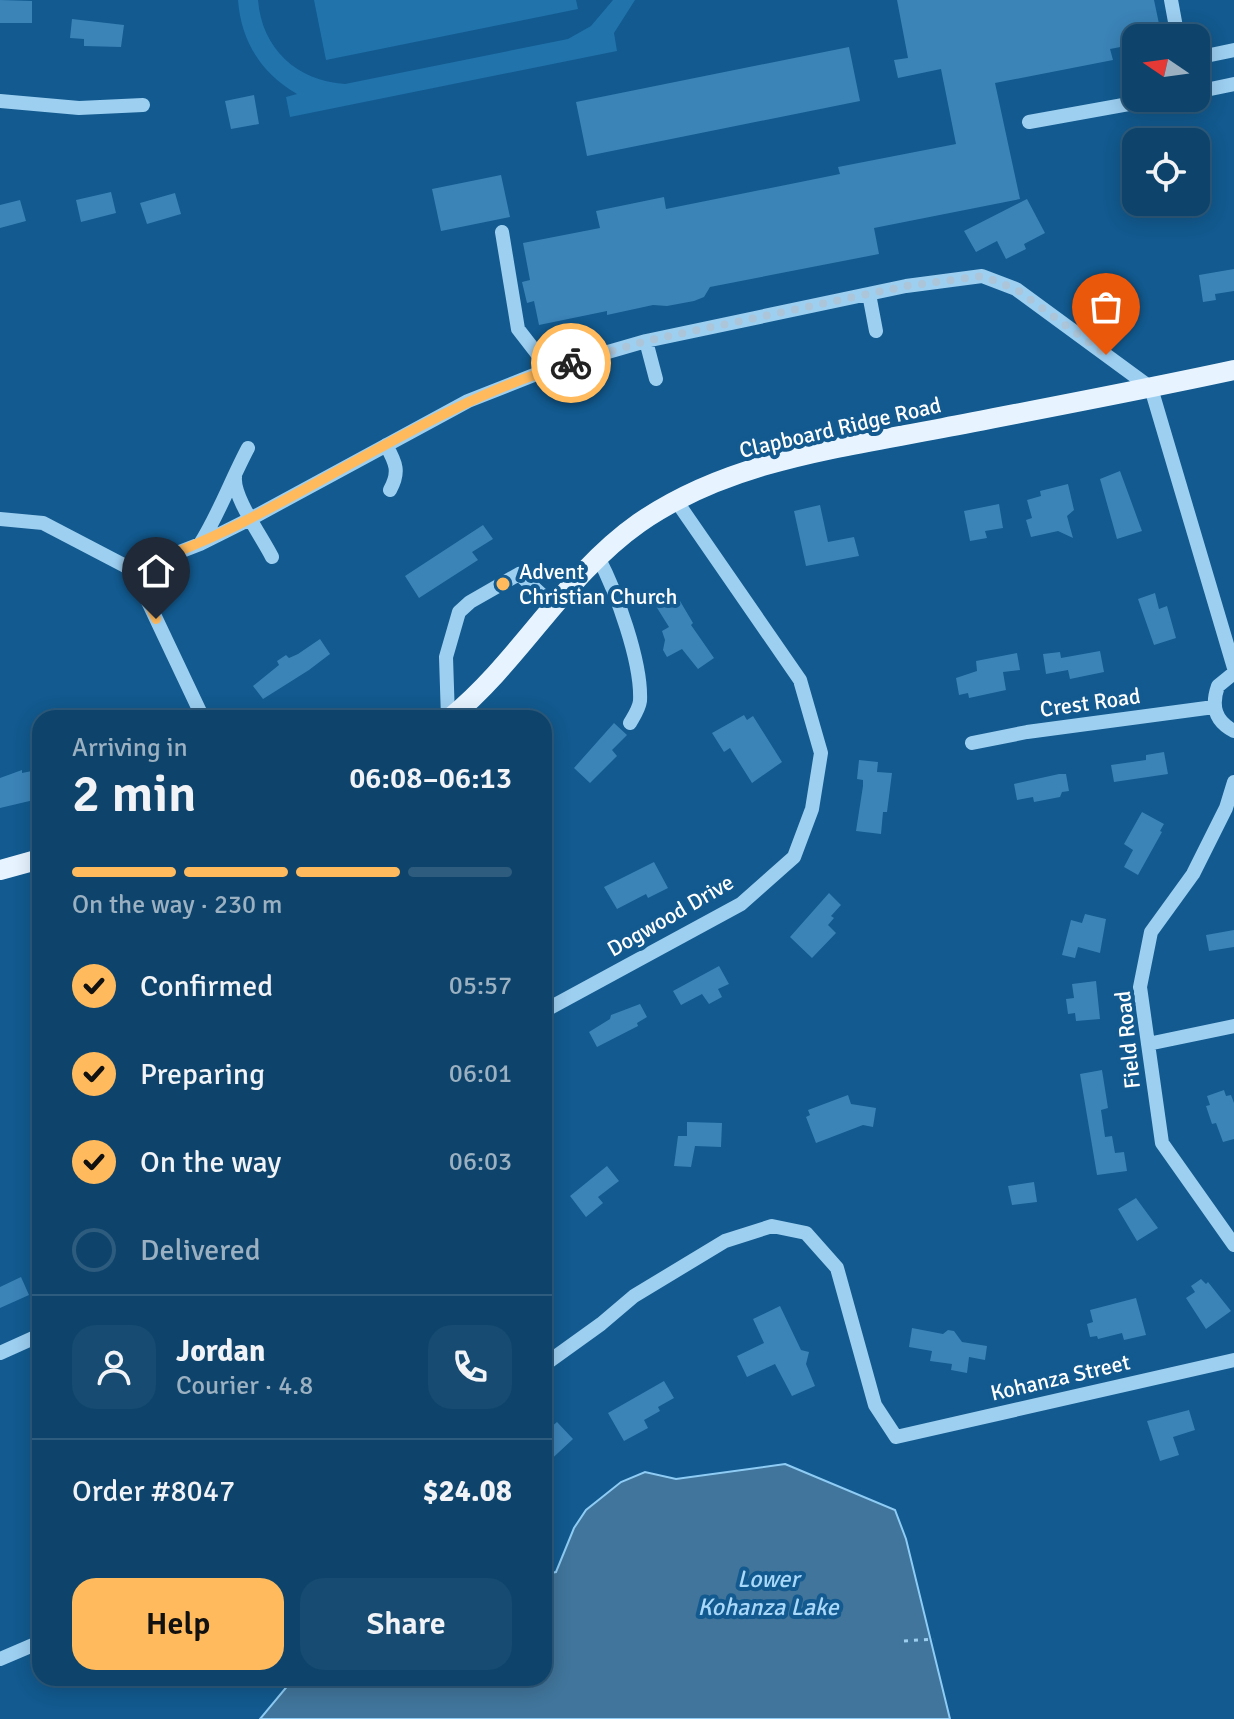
<!DOCTYPE html>
<html lang="en">
<head>
<meta charset="utf-8">
<style>
  :root { --surface:#0e446b; --page:#174b71; --text:#f1f3f6; --muted:#9bb0c1; --line:#2e5c7e; --accent:#ffba5d }
  body { margin:0; font-family:Signika,sans-serif; background:var(--page); color:var(--text); height:100vh; display:flex; flex-direction:column; font-size:30px; white-space:nowrap }
  * { box-sizing:border-box; margin:0 }
  p { font-size:26px; color:var(--muted) }
  .icon { flex:none; width:44px; height:44px; fill:none; stroke:currentColor; stroke-width:2; stroke-linecap:round; stroke-linejoin:round }
  .map { position:relative; flex:1; overflow:hidden }
  .drawer { position:absolute; left:32px; top:710px; width:520px; height:976px; display:flex; flex-direction:column; background:var(--surface); border-radius:24px; box-shadow:0 4px 20px #0003,0 0 0 2px var(--line) }
  .drawer>* { flex:none }
  .needle { width:52px; rotate:283deg }
  .tools { position:absolute; left:1122px; top:24px; display:grid; gap:16px }
  .tools a { display:grid; place-items:center; width:88px; height:88px; border-radius:16px; background:var(--surface); box-shadow:0 4px 20px #0003,0 0 0 2px var(--line); font-size:40px }
  .pin { position:absolute; display:grid; place-items:center; width:68px; height:68px; color:#fff; margin:-82px -34px; border-radius:50% 50% 50% 0; rotate:-45deg; box-shadow:0 0 8px #0007 }
  .pin .icon { rotate:45deg }
  .courier { position:absolute; display:grid; place-items:center; width:80px; height:80px; margin:-40px; border:6px solid #ffba5d; border-radius:50%; background:#fff; color:#222; box-shadow:0 2px 10px #0007 }
  .overview em { font-style:normal; font-weight:600 }
  .overview div { display:flex; flex-direction:column-reverse }
  .overview { display:flex; align-items:center; justify-content:space-between; height:136px; padding:0 40px }
  h1 { font-size:52px; font-weight:600; line-height:60px }
  .bar { display:grid; grid-template-columns:repeat(4,1fr); gap:12px 8px; align-content:center; height:96px; padding:0 40px }
  .bar i { height:10px; border-radius:6px; background:var(--line) }
  .bar .active { background:var(--accent) }
  .bar p { grid-column:span 4 }
  .line { display:flex; align-items:center; gap:20px; padding:0 40px; border-top:2px solid var(--line) }
  .line div { flex:1 }
  .round { display:grid; place-items:center; flex:none; width:84px; height:84px; border-radius:24px; background:var(--page) }
  ol { padding:0 40px; list-style:none }
  li { display:flex; align-items:center; gap:24px; height:88px }
  li p { margin-inline-start:auto }
  li .icon { padding:8px; border-radius:50%; background:var(--accent); color:#111; stroke-width:4 }
  li:last-child { color:var(--muted) }
  li i { width:44px; height:44px; border:4px solid var(--line); border-radius:50% }
  .action { display:flex; gap:16px; margin-top:auto; padding:16px 40px }
  .action a { flex:1; height:92px; border-radius:24px; background:var(--accent); color:#111; font-size:32px; font-weight:600; line-height:92px; text-align:center }
  .action a+a { background:var(--page); color:var(--text) }
  .map>svg:first-child { display:block }
  .green { fill:#2173ac }
  .water { fill:#41759b; stroke:#8eccf5; stroke-width:2 }
  .building { fill:#3b84b8 }
  .lines { fill:none; stroke-linecap:round; stroke-linejoin:round }
  .path { stroke:#9dcff1; stroke-width:3; stroke-dasharray:4 6; stroke-linecap:butt }
  .minor { stroke:#9dcff1; stroke-width:14 }
  .major { stroke:#e7f4ff; stroke-width:20 }
  .done { stroke:#acc5d8; stroke-width:8; stroke-dasharray:0 14.4 }
  .route { stroke:#ffba5d; stroke-width:10 }
  .poi-dot { fill:#ffba5d; stroke:#125a8f; stroke-width:3 }
  .labels { text-anchor:middle; stroke-width:8; stroke-linejoin:round; paint-order:stroke }
  .street-label { font-size:22px; fill:#fff; stroke:#125a8f }
  .poi-label { font-size:22px; fill:#fff; stroke:#125a8f; text-anchor:start }
  .water-label { font-size:24px; font-style:italic; fill:#a9d8f9; stroke:#125a8f }
</style>
</head>
<body>
<div class="map">
<svg width="1234" height="1719" viewBox="0 0 1234 1719">
  <rect width="100%" height="100%" fill="#125a8f"/>
  <!-- green -->
  <path class="green" d="M238 0H258C262 49 297 81 345 84L568 39 591 26 613 0H635L614 33 617 51 290 117 286 97 297 94C261 73 241 41 238 0Z
    M314 0H576L578 9 326 60Z"/>
  <!-- water -->
  <path class="water" d="M785 1464 895 1510 906 1539 950 1719H260L294 1678H544V1574L556 1572 574 1528 586 1510 621 1482 645 1472 676 1479Z"/>
  <!-- building -->
  <path class="building" d="M0 0 32 1V23H0Z
    M897 0H1154L1162 38H1136V44L1110 49 1113 60 995 83 1020 199 874 228 879 254 710 287 704 297 694 301 667 306 653 305 607 315V311L539 325 534 301 527 303 522 282 530 280 523 243 600 228 596 211 664 197 666 209 840 174 838 167 956 144 941 69 898 78 894 60 908 58Z
    M72 19 124 25 121 47 84 46V39L70 38Z
    M849 47 860 101 587 156 576 102Z
    M254 95 259 124 231 129 225 101Z
    M501 175 510 217 441 231 432 189Z
    M111 192 116 213 81 222 76 200Z
    M175 193 181 214 147 224 140 203Z
    M1027 199 1045 233 1024 244 1026 249 1006 259 997 241 976 252 964 231Z
    M20 200 26 221 0 228V205Z
    M1234 269V291L1215 294 1216 300 1203 302 1199 275Z
    M1120 471 1142 531 1117 539 1100 479Z
    M1068 484 1074 510 1067 516 1073 538 1058 531 1031 537 1026 520 1032 518 1027 500 1041 496 1040 491Z
    M999 504 1003 528 985 531 987 538 970 541 964 511Z
    M820 505 828 542 854 537 859 556 806 566 794 511Z
    M483 525 493 539 472 552 478 560 419 598 405 576Z
    M670 593 676 603 680 601 693 623 691 625 714 658 698 669 682 649 667 657 663 650 665 640 662 631 669 627 654 603Z
    M1155 593 1159 609 1167 606 1176 638 1154 645 1138 599Z
    M320 639 330 654 309 670 263 699 253 686 279 665 277 661 286 655 289 658 298 654Z
    M1100 651 1104 672 1070 679 1068 670 1046 674 1043 654 1060 652 1061 658Z
    M1017 653 1020 670 1003 672 1006 690 969 698 968 693 959 695 956 678 977 671 976 661Z
    M744 715 747 720 753 716 782 762 752 783 730 748 724 752 712 733Z
    M614 723 627 735 612 750 617 756 590 783 574 768Z
    M1164 752 1168 774 1114 782 1111 765 1146 760V755Z
    M859 760 878 762 877 772 892 773 887 812H883L881 834 856 831 863 786V780L857 779Z
    M22 770V773L32 771 38 799 0 808V778Z
    M1059 774H1066L1069 791 1062 792 1060 797 1034 802 1033 797 1017 800 1014 784Z
    M1142 812 1164 824 1160 831 1162 832 1138 875 1124 867 1133 850 1124 844Z
    M654 862 668 888 648 898 646 894 617 909 604 887Z
    M829 893 841 905 831 916 834 918 828 925 836 933 812 958 790 937Z
    M1085 914 1106 919 1100 953 1078 947 1075 958 1062 955 1071 920 1082 923Z
    M1234 930V947L1209 951 1206 935Z
    M719 966 729 984 718 989 722 997 709 1004 702 994 681 1005 673 991Z
    M1096 981 1100 1019 1076 1021 1075 1013 1068 1014 1066 999 1074 998 1072 984Z
    M640 1004 647 1017 637 1023 638 1026 597 1047 589 1032 610 1019 611 1015Z
    M1102 1070 1108 1108 1101 1110 1105 1137 1112 1136 1115 1153 1124 1152 1127 1171 1097 1175 1080 1074Z
    M1224 1090 1226 1096 1231 1095 1234 1103V1139L1223 1142 1216 1123 1212 1124 1206 1106 1210 1105 1207 1096Z
    M848 1095 851 1104 876 1108 873 1127 863 1125 816 1143 806 1117 810 1115 808 1110Z
    M687 1122 722 1123 721 1147 695 1146 691 1167 674 1166 678 1136H687Z
    M607 1166 619 1181 598 1197 603 1203 586 1217 570 1196Z
    M1034 1182 1037 1202 1012 1205 1008 1186Z
    M1136 1198 1158 1228 1137 1241 1118 1209Z
    M21 1277 29 1295 0 1308V1287Z
    M1201 1279 1206 1284 1208 1282 1231 1311 1206 1329 1186 1298 1195 1292 1191 1286Z
    M1136 1298 1146 1335 1124 1340 1122 1333 1098 1339 1097 1336 1090 1337 1087 1324 1093 1322 1090 1310Z
    M780 1306 801 1350 809 1352 806 1364 815 1386 792 1396 775 1364 747 1377 737 1356 764 1343 753 1319Z
    M912 1328 943 1334 948 1330 954 1331 962 1342 987 1346 985 1360 969 1357 967 1373 951 1370 952 1364 930 1361 932 1351 909 1347Z
    M664 1381 674 1398 658 1407 660 1411 644 1420 648 1428 624 1441 608 1413Z
    M1189 1410 1195 1430 1173 1437 1179 1455 1160 1461 1147 1421Z
    M557 1422 573 1439 544 1466V1433Z"/>
  <g class="lines">
    <!-- path -->
    <path class="path" d="M904 1641 934 1639"/>
    <!-- minor -->
    <path class="minor" d="M1171 0 1178 38
      M1196 58 1234 50
      M1196 92 1234 84
      M0 101 79 108 143 105
      M1029 122 1162 98
      M502 232 518 329 549 369
      M869 294 876 331
      M646 341 656 379
      M386 445C396 463 400 472 390 490
      M235 477C233 497 262 537 272 557
      M0 519 43 523 133 570 203 718
      M200 544C219 514 231 480 248 448
      M598 557C616 591 642 662 640 701 639 709 634 716 630 723
      M133 570 200 544 252 518 468 401 549 369 646 341 906 286 982 276 1016 289 1151 388 1234 668
      M1234 673 1218 686C1211 706 1215 721 1234 731
      M448 718 446 657 459 612 470 602 519 574 555 607
      M972 743 1027 732 1214 707
      M1234 782 1226 808 1193 874 1151 932 1140 987 1162 1143 1234 1245
      M544 1011 741 904 794 857 812 809 821 753 800 680 675 499
      M1148 1044 1234 1026
      M0 1353 40 1335
      M544 1365 601 1324 634 1296 725 1241 772 1226 806 1233 837 1268 875 1405 896 1437 1234 1360
      M0 1659 40 1642"/>
    <!-- major -->
    <path class="major" d="M450 718C520 661 565 575 639 523 728 461 839 448 943 428 1040 409 1137 391 1234 370
      M0 870 40 859"/>
  </g>
  <g class="lines">
    <!-- done -->
    <path class="done" d="M571 363 646 341 906 286 982 276 1016 289 1106 355"/>
    <!-- route -->
    <path class="route" d="M156 619 133 570C173 554 213 538 251 518 356 464 457 396 571 363"/>
  </g>
  <!-- markers -->
  <circle class="poi-dot" cx="503" cy="584" r="8"/>
  <g class="labels">
    <!-- street labels -->
    <g class="street-label">
      <text transform="translate(840 427) rotate(-13)" y="8">Clapboard Ridge Road</text>
      <text transform="translate(1090 702) rotate(-8)" y="8">Crest Road</text>
      <text transform="translate(670 915) rotate(-30)" y="8">Dogwood Drive</text>
      <text transform="translate(1127 1040) rotate(-96)" y="8">Field Road</text>
      <text transform="translate(1060 1377) rotate(-13)" y="8">Kohanza Street</text>
    </g>
    <!-- poi labels -->
    <g class="poi-label">
      <text x="519" y="579">Advent<tspan x="519" dy="25">Christian Church</tspan></text>
    </g>
    <!-- water labels -->
    <g class="water-label">
      <text x="768" y="1587">Lower<tspan x="768" dy="28">Kohanza Lake</tspan></text>
    </g>
  </g>
</svg>
<div class="tools">
<a><svg class="needle" viewBox="-14 -14 28 28"><path d="M0-13l5 13h-10z" fill="#e53935"/><path d="M0 13l5-13h-10z" fill="#9bb0c1"/></svg></a>
<a><svg class="icon" aria-label="locate" viewBox="0 0 24 24"><circle cx="12" cy="12" r="6"/><path d="M12 2v4M12 18v4M2 12h4M18 12h4"/></svg></a>
</div>
<div class="pin" style="left:1106px;top:355px;background:#ea580c"><svg class="icon" aria-label="bag" viewBox="0 0 24 24"><path d="M5 8h14l-1 12H6zM9 8a3 3 0 0 1 6 0"/></svg></div>
<div class="pin" style="left:156px;top:619px;background:#1f2937"><svg class="icon" aria-label="home" viewBox="0 0 24 24"><path d="M3 11l9-7 9 7M6 9v11h12V9"/></svg></div>
<div class="courier" style="left:571px;top:363px"><svg class="icon" aria-label="bike" viewBox="0 0 24 24"><circle cx="6" cy="16" r="4"/><circle cx="18" cy="16" r="4"/><path d="M6 16l4-8h5l3 8M10 8l3 8H6M13 5h3"/></svg></div>
<section class="drawer">
<div class="overview"><div><h1>2 min</h1><p>Arriving in</p></div><em>06:08–06:13</em></div>
<div class="bar"><i class="active"></i><i class="active"></i><i class="active"></i><i></i><p>On the way · 230 m</p></div>
<ol>
<li><svg class="icon" aria-label="check" viewBox="0 0 24 24"><path d="M5 12l5 5 9-10"/></svg>Confirmed<p>05:57</p></li>
<li><svg class="icon" aria-label="check" viewBox="0 0 24 24"><path d="M5 12l5 5 9-10"/></svg>Preparing<p>06:01</p></li>
<li><svg class="icon" aria-label="check" viewBox="0 0 24 24"><path d="M5 12l5 5 9-10"/></svg>On the way<p>06:03</p></li>
<li><i></i>Delivered</li>
</ol>
<div class="line" style="height:144px"><a class="round"><svg class="icon" aria-label="person" viewBox="0 0 24 24"><circle cx="12" cy="8" r="4"/><path d="M4 21q1-7 8-7t8 7"/></svg></a><div><b>Jordan</b><p>Courier · 4.8</p></div><a class="round"><svg class="icon" aria-label="phone" viewBox="0 0 24 24"><path d="M5 4h4l2 5-3 2q2 4 5 5l2-3 5 2v4C11 20 4 13 5 4z"/></svg></a></div>
<div class="line" style="height:104px"><div>Order #8047</div><b>$24.08</b></div>
<div class="action"><a>Help</a><a>Share</a></div>
</section>
</div>
</body>
</html>
